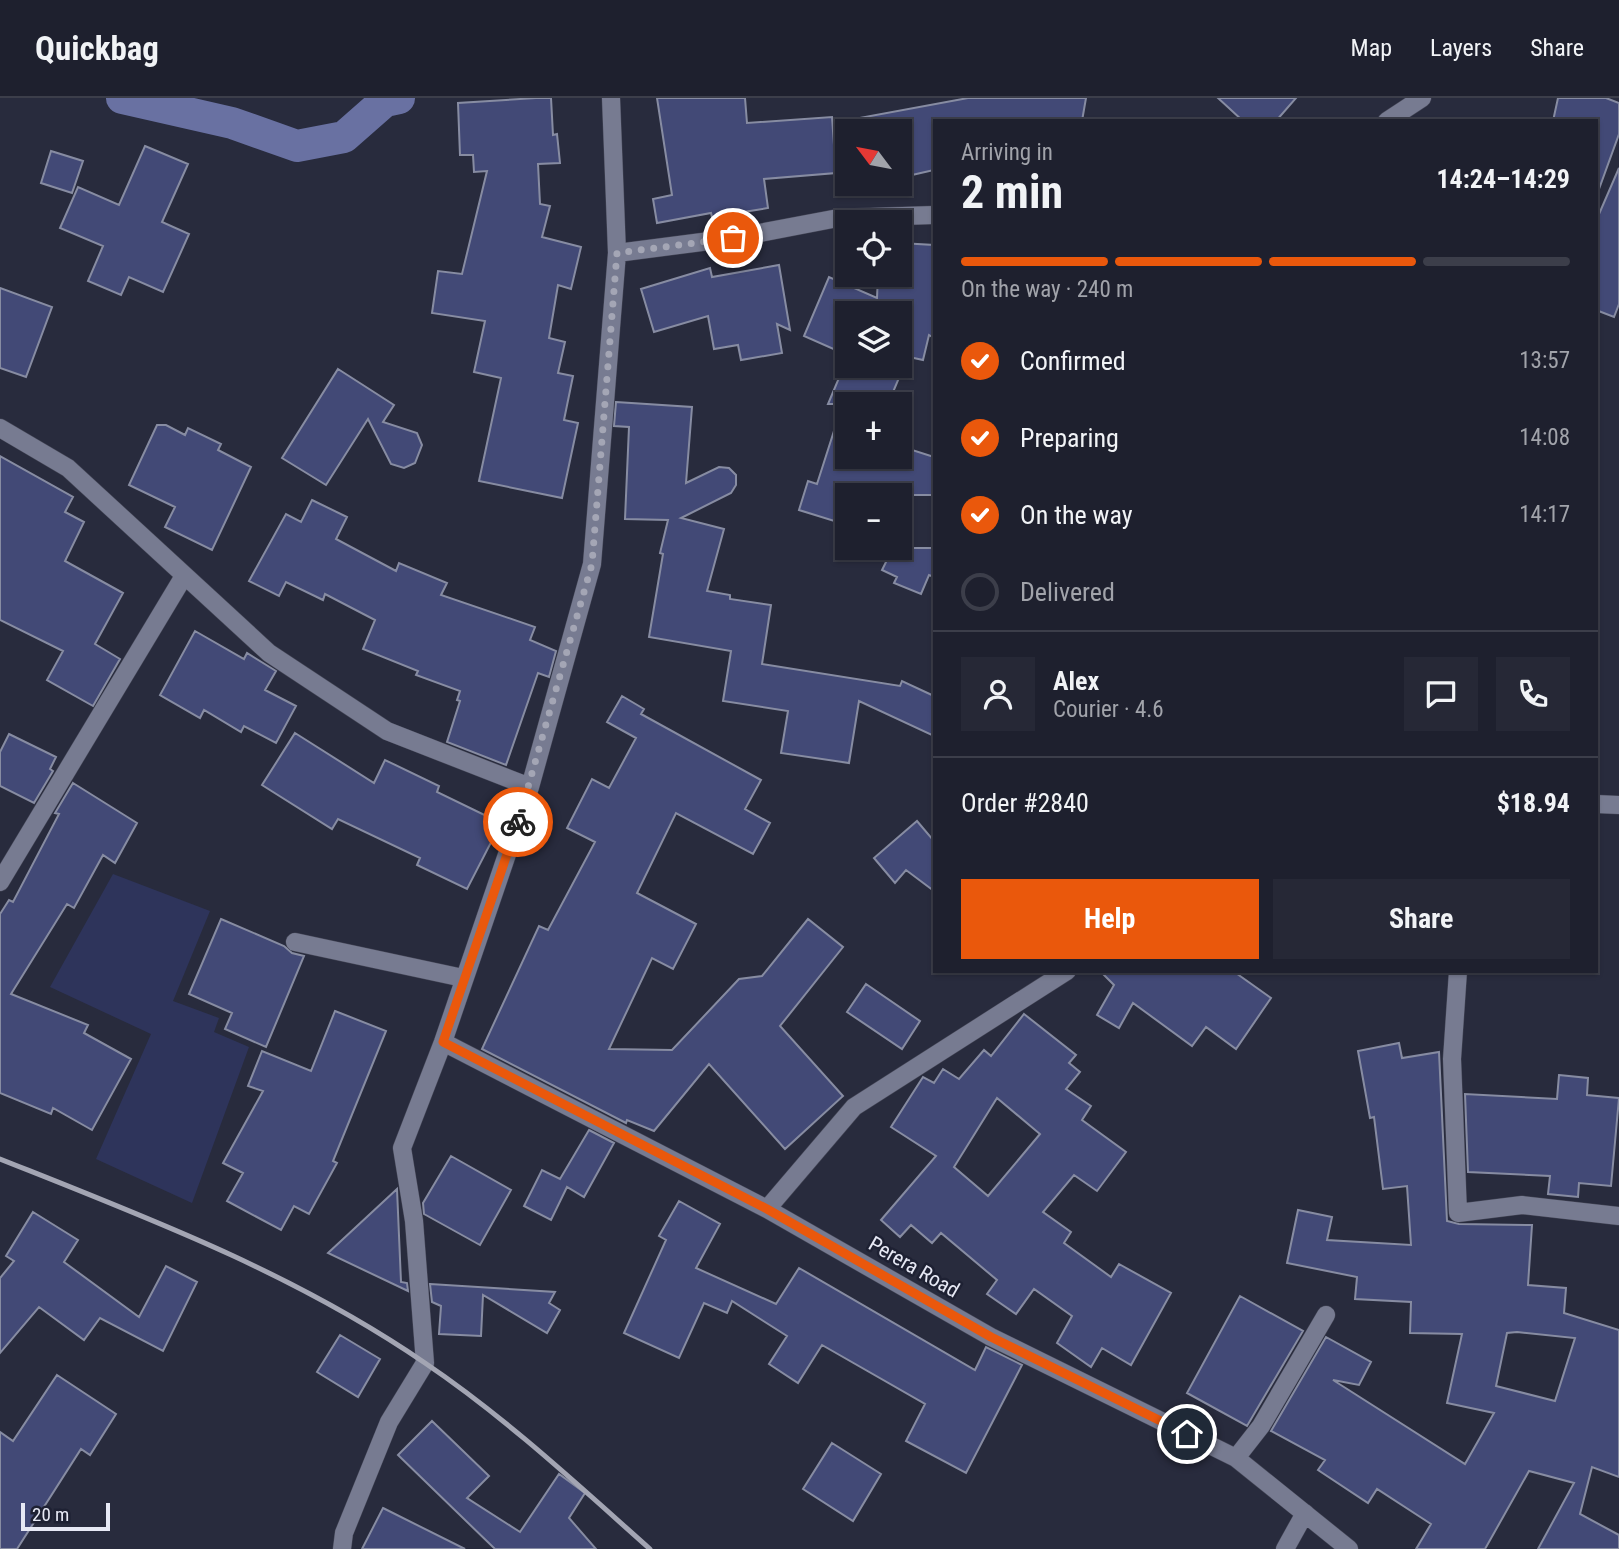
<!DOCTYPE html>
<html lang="en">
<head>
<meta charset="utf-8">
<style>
  :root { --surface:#1e202e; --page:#262836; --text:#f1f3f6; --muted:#a1a3aa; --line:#3c3e4a; --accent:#ea580c }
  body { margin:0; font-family:"Roboto Condensed",sans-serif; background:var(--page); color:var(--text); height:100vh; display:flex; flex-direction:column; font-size:26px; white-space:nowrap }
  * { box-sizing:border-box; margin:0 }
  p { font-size:23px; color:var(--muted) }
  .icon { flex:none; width:38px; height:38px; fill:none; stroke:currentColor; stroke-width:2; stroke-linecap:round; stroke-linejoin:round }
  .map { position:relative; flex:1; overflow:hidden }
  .details { position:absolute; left:933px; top:21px; width:665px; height:854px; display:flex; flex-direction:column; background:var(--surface); border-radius:0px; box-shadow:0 2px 5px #0004,0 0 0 2px var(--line) }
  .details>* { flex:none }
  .needle { width:46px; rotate:302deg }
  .tools { position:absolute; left:835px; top:21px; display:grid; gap:14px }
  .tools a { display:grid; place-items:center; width:77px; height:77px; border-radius:0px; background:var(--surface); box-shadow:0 2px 5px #0004,0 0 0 2px var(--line); font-size:35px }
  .scale { position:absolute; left:21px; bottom:18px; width:89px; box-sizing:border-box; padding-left:7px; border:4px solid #e7e9f5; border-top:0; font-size:19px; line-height:24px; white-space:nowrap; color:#e7e9f5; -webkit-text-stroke:5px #1e2133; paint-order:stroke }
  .pin { position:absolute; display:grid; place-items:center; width:60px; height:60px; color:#fff; margin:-30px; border:4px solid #fff; border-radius:50%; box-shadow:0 2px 7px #0007 }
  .courier { position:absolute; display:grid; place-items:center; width:70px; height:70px; margin:-35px; border:5px solid #ea580c; border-radius:50%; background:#fff; color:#222; box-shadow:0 2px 9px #0007 }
  .headline em { font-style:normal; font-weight:700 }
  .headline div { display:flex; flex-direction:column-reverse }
  .headline { display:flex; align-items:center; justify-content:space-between; height:119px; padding:0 28px }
  h1 { font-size:46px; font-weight:700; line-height:52px }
  .bar { display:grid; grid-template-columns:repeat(4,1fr); gap:10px 7px; align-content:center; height:84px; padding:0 28px }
  .bar i { height:9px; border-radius:5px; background:var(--line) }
  .bar .current { background:var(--accent) }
  .bar p { grid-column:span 4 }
  .line { display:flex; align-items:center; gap:18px; padding:0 28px; border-top:2px solid var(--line) }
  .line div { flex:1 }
  .round { display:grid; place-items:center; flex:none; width:74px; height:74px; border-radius:0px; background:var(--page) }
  ol { padding:0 28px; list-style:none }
  li { display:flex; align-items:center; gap:21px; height:77px }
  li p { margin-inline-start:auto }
  li .icon { padding:7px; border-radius:50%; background:var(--accent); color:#fff; stroke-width:4 }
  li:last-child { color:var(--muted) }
  li i { width:38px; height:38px; border:4px solid var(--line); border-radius:50% }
  .button { display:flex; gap:14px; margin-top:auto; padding:14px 28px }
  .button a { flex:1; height:80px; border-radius:0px; background:var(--accent); color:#fff; font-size:28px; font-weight:700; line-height:80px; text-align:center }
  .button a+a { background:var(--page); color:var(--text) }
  header { display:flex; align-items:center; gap:42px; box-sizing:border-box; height:98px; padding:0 35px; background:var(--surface); border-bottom:2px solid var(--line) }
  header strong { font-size:33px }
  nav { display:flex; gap:38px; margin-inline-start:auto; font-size:24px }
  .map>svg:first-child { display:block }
  .green { fill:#2e345b }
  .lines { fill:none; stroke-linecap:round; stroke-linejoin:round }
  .canal { stroke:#6971a2; stroke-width:32 }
  .building { fill:#424976; stroke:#878ca2; stroke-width:2; fill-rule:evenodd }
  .minor-casing { stroke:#444656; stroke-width:19 }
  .minor { stroke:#777b91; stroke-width:18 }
  .rail { stroke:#a3a5b3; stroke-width:5 }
  .done { stroke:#a4a6b5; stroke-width:7; stroke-dasharray:0 12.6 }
  .route { stroke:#ea580c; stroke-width:9 }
  .labels { text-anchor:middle; stroke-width:5; stroke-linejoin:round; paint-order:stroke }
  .street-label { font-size:21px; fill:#e7e9f5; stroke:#1e2133 }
</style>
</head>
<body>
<header>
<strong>Quickbag</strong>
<nav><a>Map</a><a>Layers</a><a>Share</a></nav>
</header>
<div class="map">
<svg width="1619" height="1451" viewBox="0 0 1619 1451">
  <rect width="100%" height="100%" fill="#282b3d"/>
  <!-- green -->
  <path class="green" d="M113 776 210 813 173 903 219 920 214 934 249 949 192 1105 96 1061 151 936 50 889Z"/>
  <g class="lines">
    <!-- canal -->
    <path class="canal" d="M122 0 232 25 297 48 344 39 385 3 399 0"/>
  </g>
  <!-- building -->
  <path class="building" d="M536 0H551L553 37 557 36 560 65 538 66 540 106 550 108 542 139 581 149 571 191 558 187 549 240 565 244 558 275 573 278 564 322 578 325 562 400 479 383 501 280 474 274 485 223 432 215 438 173 462 176 487 73 474 74 473 57H460L458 5Z
    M657 0H745L747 25 832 19 836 75 764 81 768 110 712 119 711 115 657 125 653 101 672 97Z
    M968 0H1086L1082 23H934V72L912 77 906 39 900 40V33H855L854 21Z
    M1218 0H1296L1276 23H1243Z
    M1558 0H1606L1619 5V36L1599 91H1596V23H1553Z
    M145 48 188 66 162 124 189 136 163 194 129 179 121 197 88 183 103 148 60 130 78 89 119 107Z
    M51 53 83 63 72 95 41 85Z
    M1619 70V206L1614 219 1596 212V123Z
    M900 145 934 147V240L929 237 923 262 900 257V215H847V257L804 238 829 179 877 200 878 177H900Z
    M779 167 790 232 777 226 782 255 741 262 738 247 714 251 708 218 654 234 641 191 710 170 712 179Z
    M0 190 52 209 26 279 0 270Z
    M844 268H904L888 306H828Z
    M338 271 394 307 383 324 417 335 422 347 415 365 404 370 391 366 368 321 326 387 282 360Z
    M616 304 692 309 686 385 719 369 729 370 736 377V387L731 395 681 420 724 431 707 493 730 497V501L771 507 762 566 900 588 902 583 934 598V638L859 603 849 665 781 655 788 613 723 603 731 553 649 539 663 456 660 455 668 422 625 421 629 329 614 328Z
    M842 308 847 309V359H900V348L934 359V397H847V427L799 412 808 383 817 386Z
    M157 327H166L185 337 188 330 221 346 218 352 251 369 212 452 165 429 175 409 129 387Z
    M0 358 73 399 65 414 84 424 65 463 123 495 95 546 120 561 93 608 47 582 63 553 0 522Z
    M312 402 347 419 336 441 396 473 399 465 447 485 441 497 535 529 530 542 556 553 549 579 538 575 506 667 447 644 460 603 457 602 460 593 416 577 418 573 363 551 375 522 325 496 323 502 286 484 279 498 249 483 286 416 301 424Z
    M893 450H934V479L929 477 921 496 894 485 897 479 882 472Z
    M195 533 244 561 247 555 276 573 265 592 296 608 276 645 244 628 241 634 204 612 200 620 160 597Z
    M622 598 644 611 641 616 761 682 745 711 770 725 753 756 676 715 637 795 696 826 673 871 652 860 609 951 672 952 739 881 762 878 808 821 843 849 780 928 843 998 785 1051 709 966 654 1033 627 1022 626 1025 482 951 539 828 548 832 595 744 567 730 592 681 609 690 636 640 607 624Z
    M295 635 374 685 385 662 439 688 437 694 501 725 467 791 417 767 420 760 338 721 332 731 262 687Z
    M9 636 56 659 50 671 53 673 34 705 0 688V654Z
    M73 685 137 725 115 765 103 757 74 810 67 806 11 896 88 927 84 935 131 961 92 1032 53 1010 51 1016 0 995V816L9 802 13 804 59 716 55 715Z
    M917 723 934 743V793L906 772 895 785 874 760Z
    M221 821 284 848 292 855 304 858 266 949 225 931 232 915 189 896Z
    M1100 873H1233L1271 900 1236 951 1206 929 1192 948 1133 905 1119 930 1097 917 1114 887Z
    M866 886 920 923 902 951 847 914Z
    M335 913 386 933 333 1063 337 1065 309 1116 294 1108 281 1132 227 1103 243 1075 223 1065 263 993 248 988 262 953 311 973Z
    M1024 916 1076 957 1069 965 1080 974 1066 991 1091 1008 1082 1022 1126 1054 1097 1093 1074 1077 1043 1114 1071 1134 1064 1145 1111 1179 1119 1166 1171 1195 1131 1267 1102 1250 1091 1269 1057 1245 1072 1218 1034 1191 1016 1216 987 1196 997 1182 941 1135 932 1145 911 1127 900 1139 881 1122 936 1058 891 1029 923 979 934 985 943 971 959 981 984 952 991 958ZM997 1000 1040 1036 988 1098 954 1069Z
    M1399 945 1402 960 1439 954 1447 1123 1459 1126 1532 1127 1528 1187 1566 1190 1564 1215 1619 1232V1379L1592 1369 1580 1416 1619 1437V1451H1538L1574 1385 1529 1373 1485 1451H1416L1431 1426 1377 1391 1368 1405 1318 1372 1325 1362 1271 1333 1326 1239 1371 1264 1359 1287 1333 1282 1465 1366 1494 1315 1447 1305 1462 1236 1410 1235 1411 1204 1355 1201 1357 1179 1287 1165 1298 1112 1332 1119 1327 1142 1411 1147 1407 1088 1383 1091 1374 1019 1370 1020 1358 953ZM1517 1234 1575 1240 1555 1303 1496 1288 1507 1235Z
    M1559 977 1588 980 1587 997 1619 1000 1611 1088 1579 1085 1578 1099 1548 1096 1550 1078 1468 1074 1465 996 1557 1001Z
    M589 1032 614 1045 584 1099 567 1089 551 1122 524 1108 542 1072 560 1081Z
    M451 1058 511 1092 480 1147 424 1116 423 1105Z
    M397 1091 401 1184 407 1185 408 1193 328 1155Z
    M679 1103 720 1126 696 1170 776 1206 799 1170 975 1272 986 1249 1022 1267 966 1375 906 1343 925 1306 822 1247 798 1285 769 1266 787 1238 732 1203 727 1215 704 1205 679 1260 624 1235 666 1142 659 1138Z
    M33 1114 78 1142 64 1164 139 1219 166 1168 197 1184 163 1253 100 1220 84 1242 39 1209 0 1255V1180L14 1163 6 1158Z
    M430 1186 555 1194 549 1205 560 1212 547 1235 483 1197 481 1238 439 1236 441 1208 432 1204Z
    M1240 1198 1303 1233 1247 1328 1187 1295Z
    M340 1237 380 1261 358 1299 317 1274Z
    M57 1277 116 1316 90 1357 81 1351 17 1451H0V1334L13 1343Z
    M432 1323 489 1378 467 1400 520 1434 559 1376 585 1395 569 1420 596 1451H495L398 1357Z
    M832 1345 881 1376 853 1423 803 1391Z
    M383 1410 465 1451H362Z"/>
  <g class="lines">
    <!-- minor casing -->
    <g class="minor-casing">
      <path id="minor" d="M1387 23 1422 0
        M617 155 733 140 838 120 934 117
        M0 330 68 370 269 555 387 633 530 689
        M1596 706 1619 707
        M0 784 184 478
        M295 844 463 880
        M1458 873 1452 961 1458 1115 1522 1107 1619 1118
        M443 944 767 1111 991 1239 1236 1360 1349 1451
        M767 1111 854 1009 1067 873
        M1236 1360 1261 1328 1326 1217
        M342 1451 344 1435 389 1324 425 1265 414 1123 402 1050 443 944 530 689 592 466 617 155 611 0
        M1285 1451 1305 1415"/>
    </g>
    <!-- minor -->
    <use href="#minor" class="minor"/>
    <!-- rail -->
    <path class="rail" d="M0 1061C146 1119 294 1175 425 1265 505 1319 578 1387 650 1451"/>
  </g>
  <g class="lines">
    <!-- done -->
    <path class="done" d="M518 724 592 466 617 155 733 140"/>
    <!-- route -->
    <path class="route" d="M518 724 443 944 767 1111 991 1239 1187 1336"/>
  </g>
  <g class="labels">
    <!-- street labels -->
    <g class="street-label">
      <text transform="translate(914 1169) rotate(30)" y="7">Perera Road</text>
    </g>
  </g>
</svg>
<div class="tools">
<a><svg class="needle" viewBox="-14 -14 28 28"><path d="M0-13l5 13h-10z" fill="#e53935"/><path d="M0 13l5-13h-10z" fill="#a1a3aa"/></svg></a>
<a><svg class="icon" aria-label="locate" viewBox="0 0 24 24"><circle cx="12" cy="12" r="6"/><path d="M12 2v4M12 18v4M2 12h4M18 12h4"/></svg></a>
<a><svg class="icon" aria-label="layers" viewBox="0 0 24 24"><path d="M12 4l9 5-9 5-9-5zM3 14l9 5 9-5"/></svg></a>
<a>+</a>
<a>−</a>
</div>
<div class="scale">20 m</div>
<div class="pin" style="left:733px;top:140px;background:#ea580c"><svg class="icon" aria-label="bag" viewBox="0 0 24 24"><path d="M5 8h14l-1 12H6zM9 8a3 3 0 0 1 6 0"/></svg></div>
<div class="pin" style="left:1187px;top:1336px;background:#1f2937"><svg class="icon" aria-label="home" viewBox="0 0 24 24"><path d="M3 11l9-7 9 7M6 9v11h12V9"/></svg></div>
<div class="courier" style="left:518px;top:724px"><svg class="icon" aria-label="bike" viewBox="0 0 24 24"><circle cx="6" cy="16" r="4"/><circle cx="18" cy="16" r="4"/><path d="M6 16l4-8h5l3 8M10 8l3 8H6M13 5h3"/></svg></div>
<section class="details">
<div class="headline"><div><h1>2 min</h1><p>Arriving in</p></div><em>14:24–14:29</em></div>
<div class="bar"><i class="current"></i><i class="current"></i><i class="current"></i><i></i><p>On the way · 240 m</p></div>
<ol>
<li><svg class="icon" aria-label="check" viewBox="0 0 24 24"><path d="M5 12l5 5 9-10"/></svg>Confirmed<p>13:57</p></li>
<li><svg class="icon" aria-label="check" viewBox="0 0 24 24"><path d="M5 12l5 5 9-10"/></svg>Preparing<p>14:08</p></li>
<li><svg class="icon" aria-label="check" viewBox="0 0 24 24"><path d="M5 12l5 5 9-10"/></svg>On the way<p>14:17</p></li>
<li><i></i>Delivered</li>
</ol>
<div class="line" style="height:126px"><a class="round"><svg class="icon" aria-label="person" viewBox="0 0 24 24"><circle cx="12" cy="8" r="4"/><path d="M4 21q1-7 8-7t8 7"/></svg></a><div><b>Alex</b><p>Courier · 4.6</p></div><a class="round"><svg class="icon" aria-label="chat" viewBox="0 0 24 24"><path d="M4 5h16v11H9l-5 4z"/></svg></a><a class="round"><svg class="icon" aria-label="phone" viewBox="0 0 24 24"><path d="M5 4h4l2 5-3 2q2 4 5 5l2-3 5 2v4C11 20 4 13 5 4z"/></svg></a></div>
<div class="line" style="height:91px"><div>Order #2840</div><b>$18.94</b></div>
<div class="button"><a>Help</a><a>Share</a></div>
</section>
</div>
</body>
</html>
